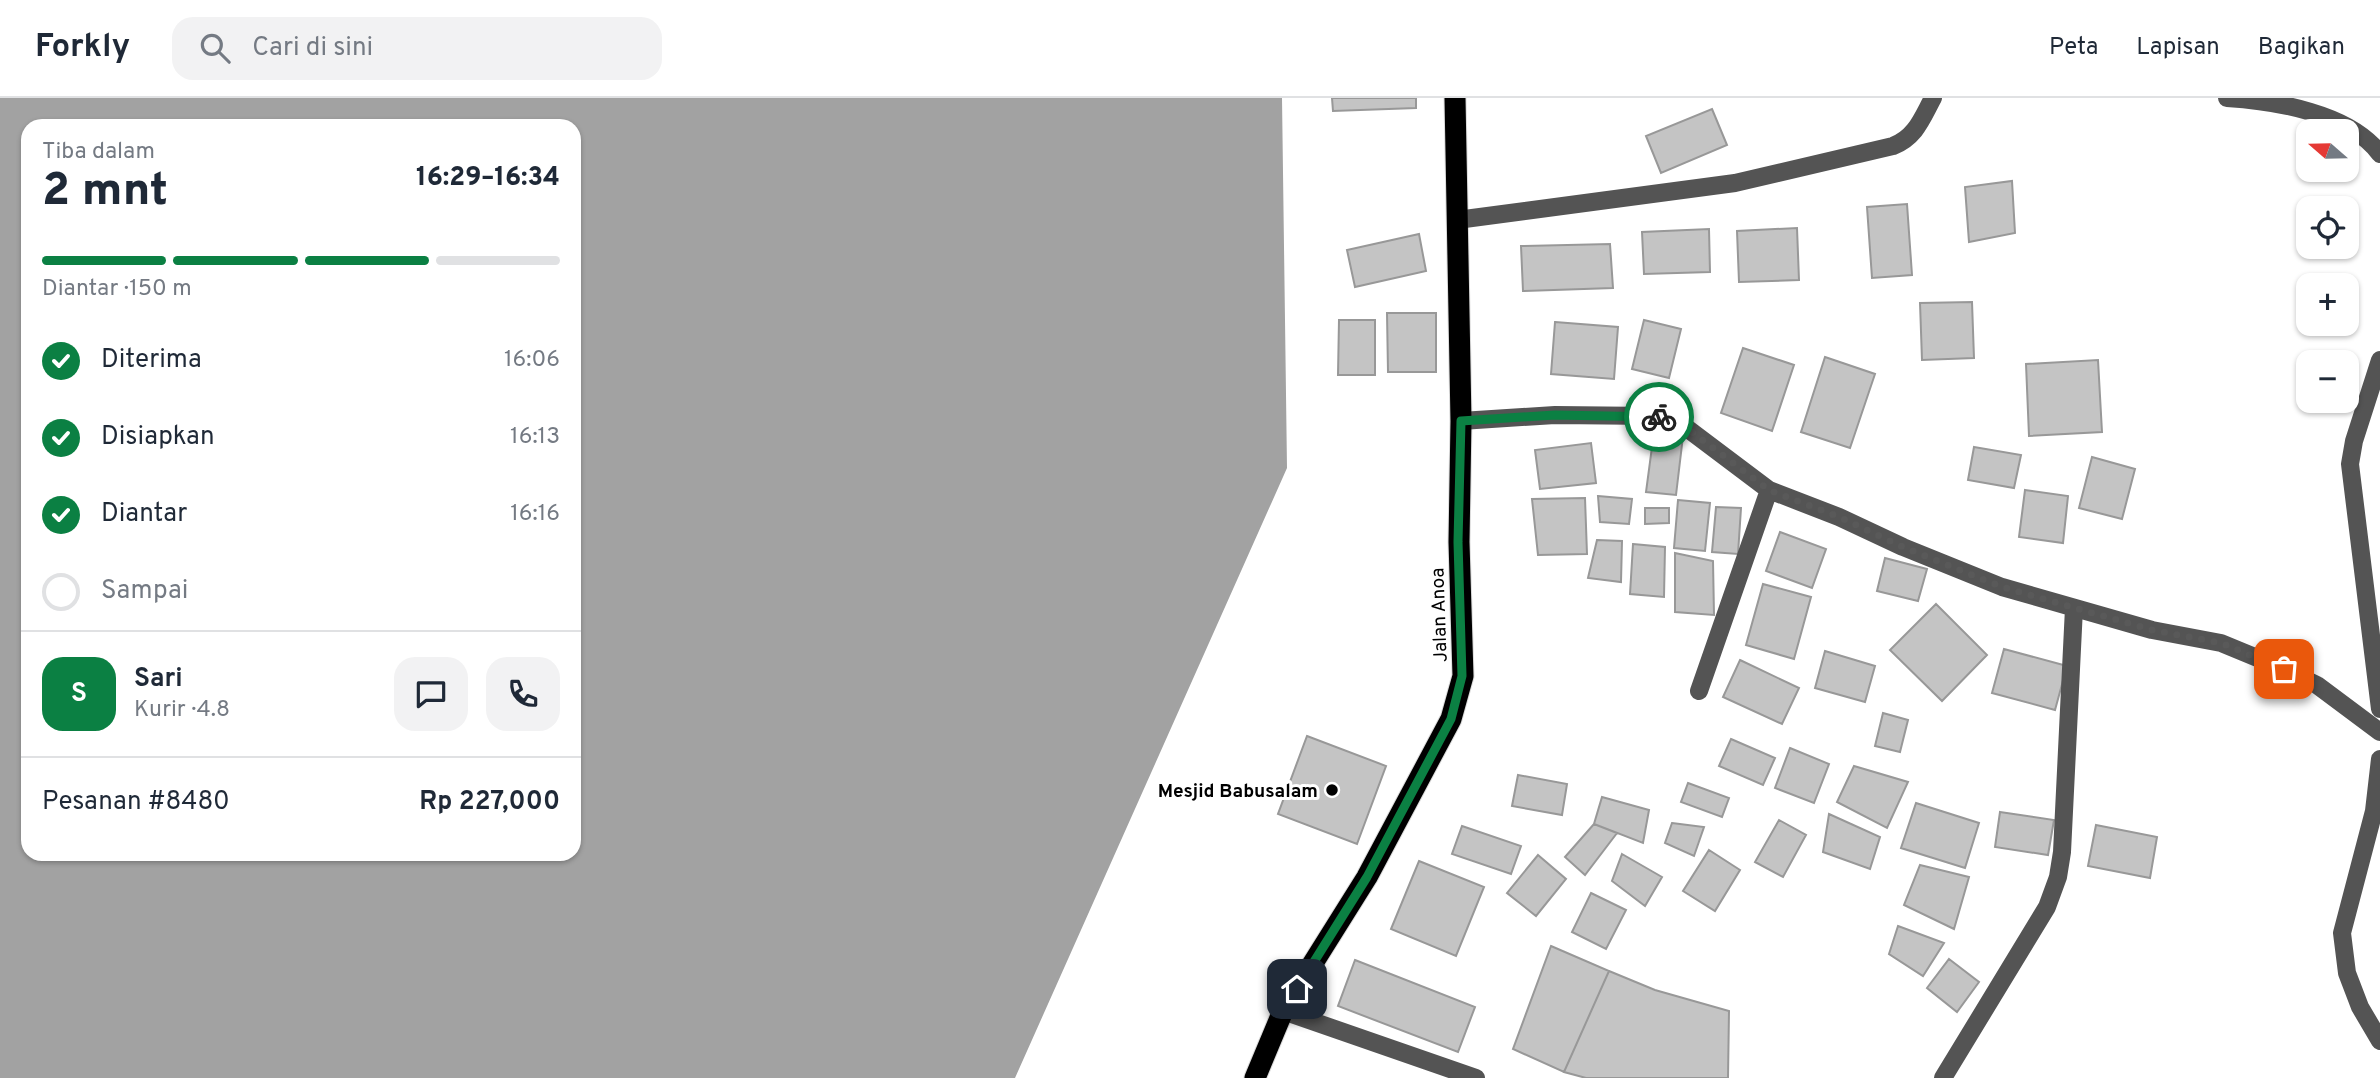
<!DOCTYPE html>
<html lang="id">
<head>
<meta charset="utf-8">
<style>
  :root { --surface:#fff; --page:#f2f2f3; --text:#1f2937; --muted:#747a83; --line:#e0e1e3; --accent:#0b8043 }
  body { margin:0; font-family:Overpass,sans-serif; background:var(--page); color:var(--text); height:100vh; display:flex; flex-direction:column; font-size:26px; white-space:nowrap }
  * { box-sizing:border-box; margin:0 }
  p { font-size:23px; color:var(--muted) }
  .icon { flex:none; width:38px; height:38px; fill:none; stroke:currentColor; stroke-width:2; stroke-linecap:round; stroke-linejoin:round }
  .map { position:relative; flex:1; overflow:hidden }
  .details { position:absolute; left:21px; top:21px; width:560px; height:742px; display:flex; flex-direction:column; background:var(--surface); border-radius:21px; box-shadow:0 2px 5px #0004 }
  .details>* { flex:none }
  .needle { width:46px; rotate:290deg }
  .tools { position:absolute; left:2296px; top:21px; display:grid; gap:14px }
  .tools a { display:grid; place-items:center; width:63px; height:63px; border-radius:14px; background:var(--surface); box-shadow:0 2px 5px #0004; font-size:35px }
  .pin { position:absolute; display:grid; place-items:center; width:60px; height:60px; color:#fff; margin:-30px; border-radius:14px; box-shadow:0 4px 10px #0006 }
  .courier { position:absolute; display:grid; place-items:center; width:70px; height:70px; margin:-35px; border:5px solid #0b8043; border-radius:50%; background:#fff; color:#222; box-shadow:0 2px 9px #0007 }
  .summary em { font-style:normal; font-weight:800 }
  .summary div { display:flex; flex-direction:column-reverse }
  .summary { display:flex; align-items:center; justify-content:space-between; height:119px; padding:0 21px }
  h1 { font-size:46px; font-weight:800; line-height:52px }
  .bar { display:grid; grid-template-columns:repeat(4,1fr); gap:10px 7px; align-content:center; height:84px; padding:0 21px }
  .bar i { height:9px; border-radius:5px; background:var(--line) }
  .bar .on { background:var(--accent) }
  .bar p { grid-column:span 4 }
  .line { display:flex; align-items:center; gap:18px; padding:0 21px; border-top:2px solid var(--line) }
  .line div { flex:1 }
  .round { display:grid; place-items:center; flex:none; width:74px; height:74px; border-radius:21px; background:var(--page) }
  ol { padding:0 21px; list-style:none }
  li { display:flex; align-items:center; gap:21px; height:77px }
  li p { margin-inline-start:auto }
  li .icon { padding:7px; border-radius:50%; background:var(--accent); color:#fff; stroke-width:4 }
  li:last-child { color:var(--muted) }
  li i { width:38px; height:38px; border:4px solid var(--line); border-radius:50% }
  header { display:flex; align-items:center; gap:42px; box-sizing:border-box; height:98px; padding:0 35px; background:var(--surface); border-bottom:2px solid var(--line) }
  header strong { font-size:33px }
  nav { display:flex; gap:38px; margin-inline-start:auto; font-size:24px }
  .search { width:490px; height:63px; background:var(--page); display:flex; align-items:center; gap:18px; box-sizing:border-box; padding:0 24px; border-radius:21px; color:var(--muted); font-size:26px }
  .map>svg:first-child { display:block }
  .water { fill:#a2a2a2; fill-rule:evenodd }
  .building { fill:#c4c4c4; stroke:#989898; stroke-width:2 }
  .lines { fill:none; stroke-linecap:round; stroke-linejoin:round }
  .highway-casing { stroke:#dbdbdb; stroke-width:23 }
  .minor { stroke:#545454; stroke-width:18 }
  .highway { stroke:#000; stroke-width:21 }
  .done { stroke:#595959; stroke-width:7; stroke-dasharray:0 12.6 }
  .route { stroke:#0b8043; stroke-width:9 }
  .poi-dot { fill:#000; stroke:#fff; stroke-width:2.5 }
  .labels { text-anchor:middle; stroke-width:6; stroke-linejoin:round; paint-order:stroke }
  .street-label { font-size:19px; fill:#000; stroke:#fff }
  .poi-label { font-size:19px; font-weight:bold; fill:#000; stroke:#fff; text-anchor:end }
</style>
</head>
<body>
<header>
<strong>Forkly</strong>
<div class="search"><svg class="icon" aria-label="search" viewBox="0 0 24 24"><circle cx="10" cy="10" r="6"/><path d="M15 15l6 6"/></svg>Cari di sini</div>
<nav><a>Peta</a><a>Lapisan</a><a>Bagikan</a></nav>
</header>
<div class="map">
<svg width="2380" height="980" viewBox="0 0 2380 980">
  <rect width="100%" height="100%" fill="#fff"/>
  <!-- water -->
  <path class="water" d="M0 0H1282L1287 370 1015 980H0ZM28 28H574V756H28Z"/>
  <!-- building -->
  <path class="building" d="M1332 0H1416V10L1333 13Z
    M1712 11 1727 47 1661 75 1646 38Z
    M2012 83 2015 135 1969 144 1965 89Z
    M1907 106 1912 177 1872 180 1867 109Z
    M1797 130 1799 182 1739 184 1737 133Z
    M1709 131 1710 174 1644 176 1642 134Z
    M1419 136 1426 173 1355 189 1347 152Z
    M1610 146 1613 190 1523 193 1521 148Z
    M1972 204 1974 260 1922 262 1920 205Z
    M1387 215H1436V274H1388Z
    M1339 222H1375V277H1338Z
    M1644 222 1681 231 1669 280 1632 271Z
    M1555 224 1618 229 1614 281 1551 276Z
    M1743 250 1794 267 1772 333 1721 315Z
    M1825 259 1875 276 1850 350 1801 334Z
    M2098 262 2102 334 2029 338 2026 266Z
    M1654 334 1683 338 1676 397 1646 394Z
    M1591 345 1596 385 1540 391 1535 352Z
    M1974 349 2021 357 2014 390 1968 382Z
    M2092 359 2135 371 2122 421 2079 410Z
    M2025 392 2068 398 2063 445 2019 439Z
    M1598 398 1632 401 1629 426 1600 424Z
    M1585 400 1587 456 1538 457 1532 401Z
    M1678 402 1710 405 1705 453 1674 450Z
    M1716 409 1741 410 1738 456 1712 454Z
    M1645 410H1669V425L1645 426Z
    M1780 434 1826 451 1812 490 1766 473Z
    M1597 442 1622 443 1621 484 1588 480Z
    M1633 446 1665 449 1664 499 1630 496Z
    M1675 455 1713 463 1714 517 1675 514Z
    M1885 460 1927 471 1918 503 1877 493Z
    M1763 486 1811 499 1794 561 1746 547Z
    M1936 506 1987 557 1942 603 1890 552Z
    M2004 551 2067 568 2055 612 1992 595Z
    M1825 553 1875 568 1865 604 1815 590Z
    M1740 562 1799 590 1782 626 1723 599Z
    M1883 615 1908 622 1900 654 1875 648Z
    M1307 638 1386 668 1357 746 1278 716Z
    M1731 641 1775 660 1763 687 1719 668Z
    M1790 650 1829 666 1814 705 1775 690Z
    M1854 668 1908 684 1887 730 1837 704Z
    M1518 677 1567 686 1562 717 1512 708Z
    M1688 685 1729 700 1722 719 1681 704Z
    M1602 699 1649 712 1643 745 1594 726Z
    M1916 705 1979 725 1965 770 1901 750Z
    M2000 714 2054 722 2048 757 1995 749Z
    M1829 716 1880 739 1870 771 1823 754Z
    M1779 722 1806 737 1783 779 1755 764Z
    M1672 725 1704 729 1694 758 1665 745Z
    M1594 726 1617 735 1585 777 1565 759Z
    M2096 727 2157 739 2150 780 2088 768Z
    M1462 728 1521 748 1511 776 1452 756Z
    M1709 752 1740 772 1715 813 1683 793Z
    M1622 756 1662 779 1645 808 1612 783Z
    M1538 757 1566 781 1536 818 1507 795Z
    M1419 763 1484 789 1456 858 1391 831Z
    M1920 767 1969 779 1954 831 1904 807Z
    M1591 795 1626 812 1606 851 1572 834Z
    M1898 828 1944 845 1923 878 1889 856Z
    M1551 848 1609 873 1564 974 1513 951Z
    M1949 861 1979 884 1957 914 1927 890Z
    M1355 862 1475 909 1458 954 1338 908Z
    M1609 873 1655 892 1729 913 1728 980H1586L1564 974Z"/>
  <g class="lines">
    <!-- highway casing -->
    <g class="highway-casing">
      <path id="highway" d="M1255 980 1283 913 1367 779 1451 621 1463 578 1459 444 1461 323 1455 0"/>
    </g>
    <!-- minor -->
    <path class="minor" d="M2227 0C2275 3 2350 15 2380 56
      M1457 122 1735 85 1893 48C1916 39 1922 20 1933 0
      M2380 262 2354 343 2350 366 2380 611
      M1461 323 1555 317 1655 318 1680 325 1769 392 1839 419 1903 449 2002 489 2152 532 2221 545 2284 571 2317 587 2380 634
      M1699 593 1769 392
      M2380 661 2374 713 2342 835 2347 875 2360 909 2380 943
      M1283 913 1476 980
      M1943 980 2047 809 2058 779 2062 754 2074 510"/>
    <!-- highway -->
    <use href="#highway" class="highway"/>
  </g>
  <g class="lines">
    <!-- done -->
    <path class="done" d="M1659 319 1680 325 1769 392 1839 419 1903 449 2002 489 2152 532 2221 545 2284 571"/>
    <!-- route -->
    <path class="route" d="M1297 891 1367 779 1451 621 1462 578 1458 444 1461 323 1555 317 1659 319"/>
  </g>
  <!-- markers -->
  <circle class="poi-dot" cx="1332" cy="692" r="7"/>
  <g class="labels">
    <!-- street labels -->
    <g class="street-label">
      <text transform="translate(1438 517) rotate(-92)" y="7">Jalan Anoa</text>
    </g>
    <!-- poi labels -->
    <g class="poi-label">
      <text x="1318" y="699">Mesjid Babusalam</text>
    </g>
  </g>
</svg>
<div class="tools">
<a><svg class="needle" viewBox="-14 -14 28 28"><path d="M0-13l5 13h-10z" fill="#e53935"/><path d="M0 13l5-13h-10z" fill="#747a83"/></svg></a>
<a><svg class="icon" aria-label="locate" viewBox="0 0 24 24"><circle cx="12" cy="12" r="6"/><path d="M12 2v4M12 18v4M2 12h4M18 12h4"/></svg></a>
<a>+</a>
<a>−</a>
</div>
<div class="pin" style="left:2284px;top:571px;background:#ea580c"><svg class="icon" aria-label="bag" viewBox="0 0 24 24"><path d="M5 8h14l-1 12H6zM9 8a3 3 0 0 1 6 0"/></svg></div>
<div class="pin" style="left:1297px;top:891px;background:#1f2937"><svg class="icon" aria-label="home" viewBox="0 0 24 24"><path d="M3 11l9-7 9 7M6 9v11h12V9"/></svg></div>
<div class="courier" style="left:1659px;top:319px"><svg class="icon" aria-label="bike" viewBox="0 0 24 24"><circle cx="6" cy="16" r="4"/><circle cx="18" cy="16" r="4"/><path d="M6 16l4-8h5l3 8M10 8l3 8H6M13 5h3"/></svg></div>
<section class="details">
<div class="summary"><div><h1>2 mnt</h1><p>Tiba dalam</p></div><em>16:29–16:34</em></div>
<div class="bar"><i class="on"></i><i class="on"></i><i class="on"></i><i></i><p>Diantar · 150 m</p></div>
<ol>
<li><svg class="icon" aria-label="check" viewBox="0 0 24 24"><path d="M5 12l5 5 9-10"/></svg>Diterima<p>16:06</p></li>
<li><svg class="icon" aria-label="check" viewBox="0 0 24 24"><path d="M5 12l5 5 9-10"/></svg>Disiapkan<p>16:13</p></li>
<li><svg class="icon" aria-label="check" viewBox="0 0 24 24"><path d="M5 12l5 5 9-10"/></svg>Diantar<p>16:16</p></li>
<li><i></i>Sampai</li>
</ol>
<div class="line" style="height:126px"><b class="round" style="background:var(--accent);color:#fff">S</b><div><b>Sari</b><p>Kurir · 4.8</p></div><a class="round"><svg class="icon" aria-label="chat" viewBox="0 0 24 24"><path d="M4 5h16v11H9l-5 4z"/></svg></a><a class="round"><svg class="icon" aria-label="phone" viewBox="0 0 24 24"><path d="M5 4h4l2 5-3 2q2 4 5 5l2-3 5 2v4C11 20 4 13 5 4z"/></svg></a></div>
<div class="line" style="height:91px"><div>Pesanan #8480</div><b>Rp 227,000</b></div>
</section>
</div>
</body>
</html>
